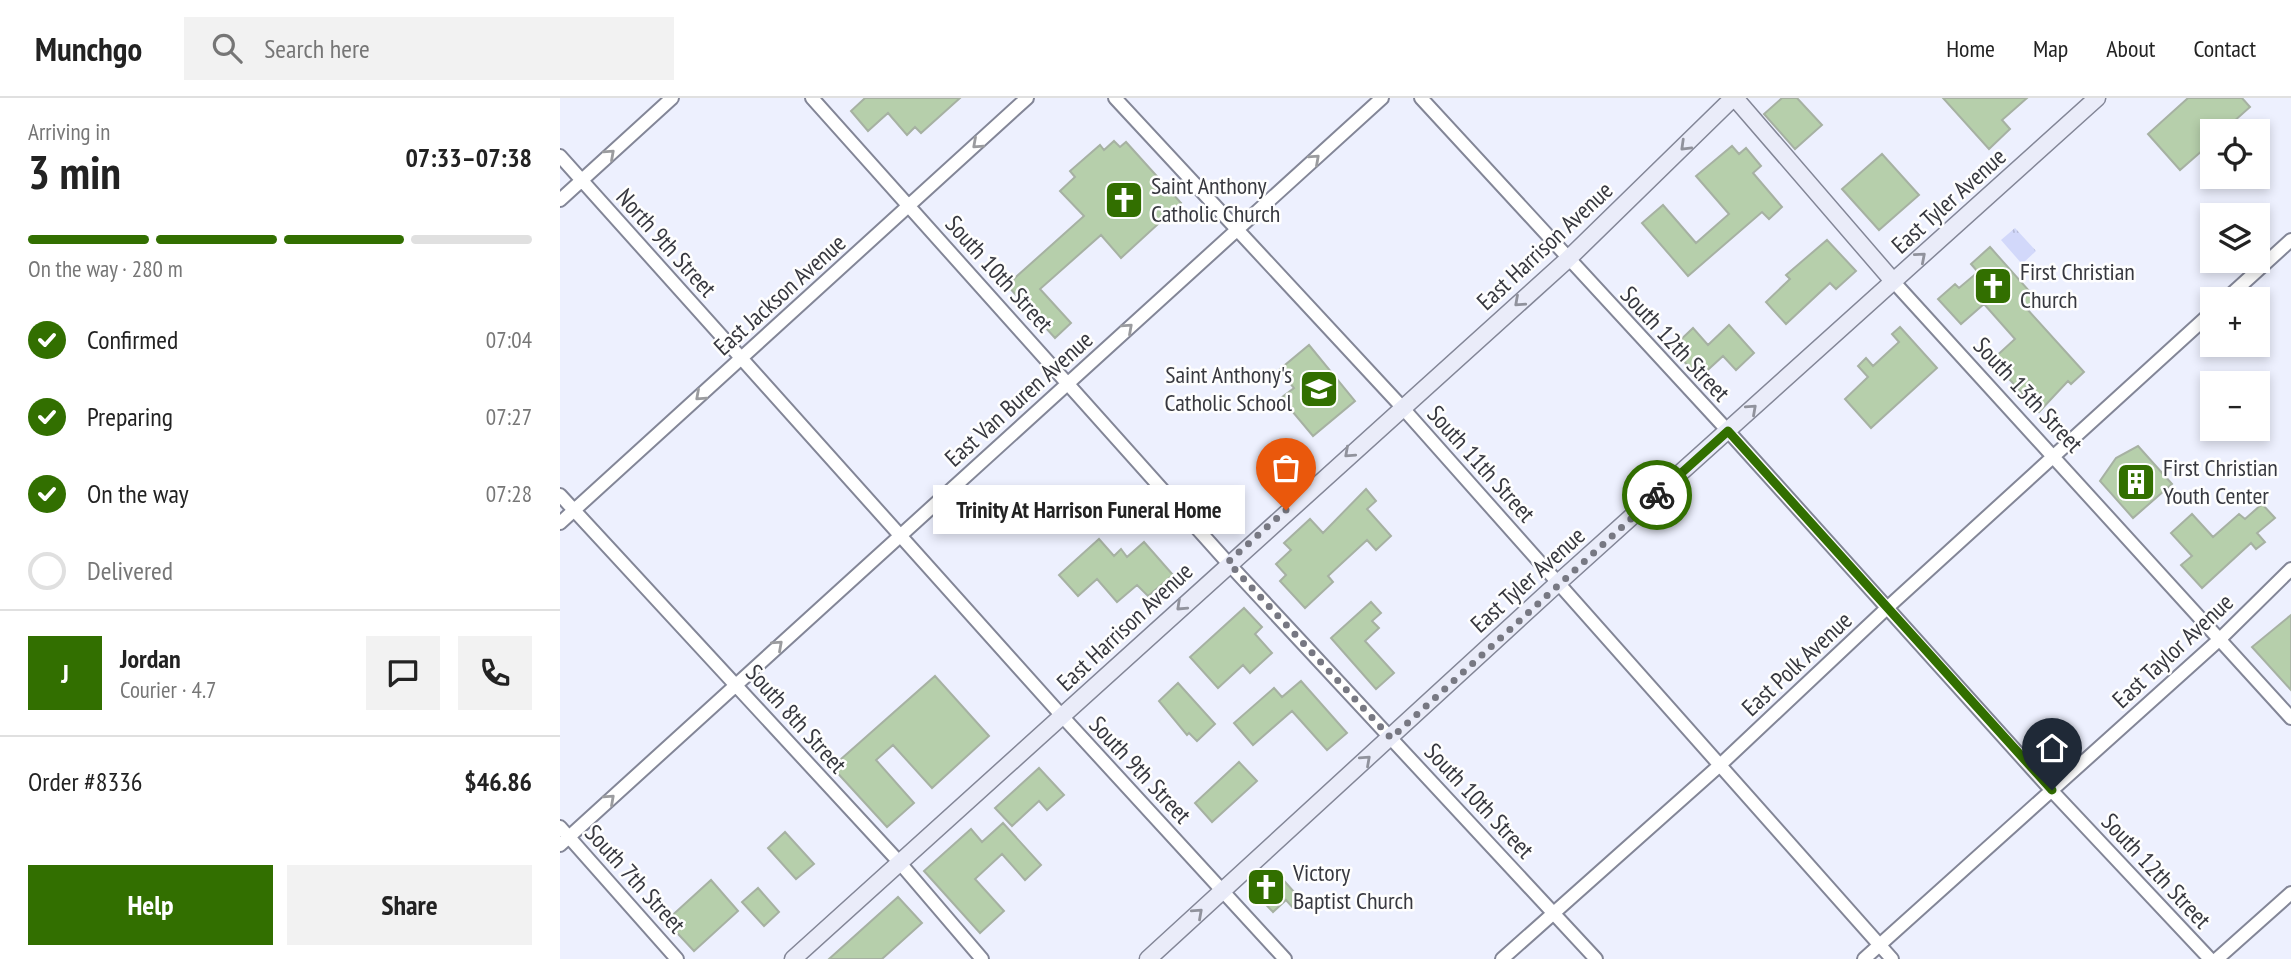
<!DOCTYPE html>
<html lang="en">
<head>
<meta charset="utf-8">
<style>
  :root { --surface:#fff; --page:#f2f2f2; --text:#222; --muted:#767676; --line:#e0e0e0; --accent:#326f00 }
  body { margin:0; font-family:"PT Sans Narrow",sans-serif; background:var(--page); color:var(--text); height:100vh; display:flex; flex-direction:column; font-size:26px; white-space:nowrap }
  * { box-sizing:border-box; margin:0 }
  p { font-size:23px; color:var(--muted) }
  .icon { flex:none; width:38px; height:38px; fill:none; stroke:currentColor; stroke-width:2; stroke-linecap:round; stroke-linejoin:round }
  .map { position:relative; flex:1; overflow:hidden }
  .panel { display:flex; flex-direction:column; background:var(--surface); width:560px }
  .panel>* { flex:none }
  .fabs { position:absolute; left:1640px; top:21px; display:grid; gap:14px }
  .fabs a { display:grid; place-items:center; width:70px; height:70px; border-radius:0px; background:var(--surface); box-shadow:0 4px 10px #0003; font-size:35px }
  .pin { position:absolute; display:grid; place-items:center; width:60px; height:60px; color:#fff; margin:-72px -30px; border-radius:50% 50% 50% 0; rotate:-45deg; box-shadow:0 0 7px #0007 }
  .pin .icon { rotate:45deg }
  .courier { position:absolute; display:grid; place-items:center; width:70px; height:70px; margin:-35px; border:5px solid #326f00; border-radius:50%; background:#fff; color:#222; box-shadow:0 2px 9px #0007 }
  .bubble { position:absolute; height:49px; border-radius:0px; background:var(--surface); box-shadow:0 4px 10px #0003; font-size:23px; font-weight:700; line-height:49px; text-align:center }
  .overview em { font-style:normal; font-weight:700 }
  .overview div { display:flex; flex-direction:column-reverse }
  .overview { display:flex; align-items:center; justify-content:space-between; height:119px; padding:0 28px }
  h1 { font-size:46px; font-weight:700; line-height:52px }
  .bar { display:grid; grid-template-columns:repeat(4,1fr); gap:10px 7px; align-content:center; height:84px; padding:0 28px }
  .bar i { height:9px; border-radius:5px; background:var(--line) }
  .bar .on { background:var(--accent) }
  .bar p { grid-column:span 4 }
  .line { display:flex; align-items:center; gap:18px; padding:0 28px; border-top:2px solid var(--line) }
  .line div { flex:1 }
  .round { display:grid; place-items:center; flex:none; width:74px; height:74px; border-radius:0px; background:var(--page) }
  ol { padding:0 28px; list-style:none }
  li { display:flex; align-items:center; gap:21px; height:77px }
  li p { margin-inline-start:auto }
  li .icon { padding:7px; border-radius:50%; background:var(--accent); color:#fff; stroke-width:4 }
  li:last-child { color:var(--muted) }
  li i { width:38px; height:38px; border:4px solid var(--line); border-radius:50% }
  .primary-button { display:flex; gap:14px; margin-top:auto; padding:14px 28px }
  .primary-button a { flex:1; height:80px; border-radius:0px; background:var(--accent); color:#fff; font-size:28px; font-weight:700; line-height:80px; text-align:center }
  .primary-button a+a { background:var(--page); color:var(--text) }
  header { display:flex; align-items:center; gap:42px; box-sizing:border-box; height:98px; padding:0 35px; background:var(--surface); border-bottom:2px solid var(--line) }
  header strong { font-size:33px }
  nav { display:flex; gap:38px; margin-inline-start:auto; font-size:24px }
  .search { width:490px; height:63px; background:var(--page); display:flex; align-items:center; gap:18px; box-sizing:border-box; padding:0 24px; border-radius:0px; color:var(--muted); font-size:26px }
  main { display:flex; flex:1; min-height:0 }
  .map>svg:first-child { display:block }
  .park { fill:url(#park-tufts) }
  .building { fill:#b6cfab; stroke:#a6b1a2; stroke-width:2 }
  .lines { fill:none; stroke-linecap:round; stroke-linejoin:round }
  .street-casing { stroke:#838697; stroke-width:16 }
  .secondary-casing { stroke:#838697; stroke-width:19 }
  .street { stroke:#fff; stroke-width:12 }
  .secondary { stroke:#eaecf9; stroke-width:16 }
  .oneway { stroke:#9b9c9f }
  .oneway2 { stroke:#90929c }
  .done { stroke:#777882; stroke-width:7; stroke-dasharray:0 12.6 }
  .route { stroke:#326f00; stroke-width:9 }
  .labels { text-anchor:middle; stroke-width:5; stroke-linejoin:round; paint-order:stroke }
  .poi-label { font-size:24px; fill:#37383f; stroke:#fefefe; text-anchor:start }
  .street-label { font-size:24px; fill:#37383f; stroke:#fefefe }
</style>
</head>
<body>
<header>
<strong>Munchgo</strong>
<div class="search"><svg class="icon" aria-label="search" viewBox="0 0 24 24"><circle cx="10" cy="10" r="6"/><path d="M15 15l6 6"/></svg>Search here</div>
<nav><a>Home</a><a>Map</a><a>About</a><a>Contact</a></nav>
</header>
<main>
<section class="panel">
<div class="overview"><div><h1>3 min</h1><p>Arriving in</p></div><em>07:33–07:38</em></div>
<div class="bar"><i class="on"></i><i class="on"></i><i class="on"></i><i></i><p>On the way · 280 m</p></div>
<ol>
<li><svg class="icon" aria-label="check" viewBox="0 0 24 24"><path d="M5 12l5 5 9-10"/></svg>Confirmed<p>07:04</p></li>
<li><svg class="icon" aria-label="check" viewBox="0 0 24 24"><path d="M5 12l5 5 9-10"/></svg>Preparing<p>07:27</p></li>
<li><svg class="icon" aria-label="check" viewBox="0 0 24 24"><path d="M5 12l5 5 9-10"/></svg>On the way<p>07:28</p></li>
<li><i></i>Delivered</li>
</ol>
<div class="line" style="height:126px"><b class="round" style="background:var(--accent);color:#fff">J</b><div><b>Jordan</b><p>Courier · 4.7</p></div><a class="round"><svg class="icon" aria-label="chat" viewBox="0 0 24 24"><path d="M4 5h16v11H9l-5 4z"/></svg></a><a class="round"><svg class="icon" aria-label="phone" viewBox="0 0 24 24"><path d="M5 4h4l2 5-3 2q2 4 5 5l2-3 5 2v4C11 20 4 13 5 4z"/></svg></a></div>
<div class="line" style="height:91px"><div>Order #8336</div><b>$46.86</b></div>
<div class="primary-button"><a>Help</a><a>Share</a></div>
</section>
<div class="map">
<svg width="1731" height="861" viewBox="0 0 1731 861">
  <defs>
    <pattern id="park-tufts" width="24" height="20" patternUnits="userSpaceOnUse" patternTransform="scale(1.75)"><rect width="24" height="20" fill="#d2d8fa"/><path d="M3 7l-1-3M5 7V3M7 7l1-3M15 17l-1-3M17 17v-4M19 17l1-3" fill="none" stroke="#b5bad7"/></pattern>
  </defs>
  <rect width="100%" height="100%" fill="#edf0fe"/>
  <!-- park -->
  <path class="park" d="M1455 130 1476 153 1462 166 1441 142Z"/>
  <!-- building -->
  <path class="building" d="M305 0H400L361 35 355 29 347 37 328 15 308 33 291 13Z
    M1222 0H1237L1262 27 1235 51 1204 16Z
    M1383 0H1467L1442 22 1450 31 1429 51Z
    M1628 0H1682L1690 9 1663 33H1652V44L1620 72 1588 36Z
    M554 43 560 49 566 44 621 105 561 160 541 137 480 191 511 225 495 240 447 187 524 118 500 93 515 79 510 73 540 47 544 52Z
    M1172 48 1179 56 1186 50 1201 68 1193 75 1222 109 1209 121 1202 114 1128 178 1082 125 1103 107 1136 145 1169 116 1136 78Z
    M1322 56 1359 97 1319 132 1282 91Z
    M1267 142 1296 173 1276 191 1270 185 1226 226 1206 204 1230 181 1226 177Z
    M1430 149 1477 202 1467 211 1524 274 1511 286 1508 283 1479 314 1432 262 1455 241 1424 206 1401 226 1378 201 1395 186 1399 190 1418 174 1411 166Z
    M1169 227 1194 255 1176 272 1163 258 1139 280 1112 250 1133 230 1148 247Z
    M1340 229 1377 270 1311 330 1285 301 1308 279 1298 268 1306 260 1313 268 1339 244 1332 236Z
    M749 247 795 303 753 338 721 300 734 290 719 272Z
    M1578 348 1612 386 1573 420 1540 383 1556 360Z
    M806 391 816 403 807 411 831 438 816 452 807 442 768 478 773 484 745 510 720 483 726 477 716 466 731 452 724 445 750 421 763 435Z
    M1702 406 1715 420 1697 435 1705 444 1696 451 1691 445 1642 490 1621 467 1632 458 1611 435 1632 416 1653 439 1679 416 1685 421Z
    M539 441 554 458 561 451 567 459 584 444 613 477 588 498 577 487 557 504 537 481 518 498 499 477Z
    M811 504 821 515 812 523 819 530 805 543 834 575 816 591 771 540Z
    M684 510 702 529 695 536 712 555 690 575 683 567 658 590 630 559Z
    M1731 517V592L1692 549Z
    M375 578 429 638 372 690 333 647 316 662 354 705 327 729 272 669Z
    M741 583 787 635 767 652 732 613 693 647 674 625 714 590 722 599Z
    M618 585 655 626 637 643 629 635 627 637 599 603Z
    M679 664 697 683 652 724 635 705Z
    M479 670 504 697 487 712 479 703 452 728 435 710Z
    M443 725 481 767 465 782 442 756 415 781 444 813 420 835 364 773 411 731 422 744Z
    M225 734 254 766 236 781 208 750Z
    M718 776 743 804 735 812 726 802 713 814 696 796Z
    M151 782 178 813 134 853 106 823Z
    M198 790 219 814 204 828 182 804Z
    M338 799 362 825 322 861H269Z"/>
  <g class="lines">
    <!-- street casing -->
    <g class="street-casing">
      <path id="street" d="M252 0 668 465 1036 861
        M555 0 841 308 1332 861
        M861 0 1168 333 1492 693 1650 861
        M0 58 502 618 725 861
        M0 102 112 0
        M1333 183 1731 620
        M1666 201 1731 142
        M0 397 340 765 422 861
        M0 425 467 0
        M0 729 117 861
        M0 747 822 0
        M942 861 1160 667 1327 510 1652 214
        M1304 861 1660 541 1731 471
        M1657 861 1731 795"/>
    </g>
    <!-- secondary casing -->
    <g class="secondary-casing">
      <path id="secondary" d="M1175 0 1333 183
        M233 861 1007 162 1173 0
        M588 861 998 485 1537 0"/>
    </g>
    <!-- street -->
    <use href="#street" class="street"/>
    <!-- secondary -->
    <use href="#secondary" class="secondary"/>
  </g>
  <!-- one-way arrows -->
  <defs><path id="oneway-chevron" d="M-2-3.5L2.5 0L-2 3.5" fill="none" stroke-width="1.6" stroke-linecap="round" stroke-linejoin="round" transform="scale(1.75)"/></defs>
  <g class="oneway">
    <use href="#oneway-chevron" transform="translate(417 46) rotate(138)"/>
    <use href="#oneway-chevron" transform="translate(50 56) rotate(-42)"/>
    <use href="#oneway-chevron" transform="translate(755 61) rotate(-42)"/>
    <use href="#oneway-chevron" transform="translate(568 230) rotate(-42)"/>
    <use href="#oneway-chevron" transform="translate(140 298) rotate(138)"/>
    <use href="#oneway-chevron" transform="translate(218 547) rotate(-42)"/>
    <use href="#oneway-chevron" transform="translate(50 701) rotate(-42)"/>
  </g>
  <g class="oneway2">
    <use href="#oneway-chevron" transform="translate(1125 48) rotate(136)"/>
    <use href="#oneway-chevron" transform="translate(1361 159) rotate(-41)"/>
    <use href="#oneway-chevron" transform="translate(959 204) rotate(138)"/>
    <use href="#oneway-chevron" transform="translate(1192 311) rotate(-42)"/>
    <use href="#oneway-chevron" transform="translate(789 355) rotate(138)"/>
    <use href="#oneway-chevron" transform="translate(621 508) rotate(137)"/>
    <use href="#oneway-chevron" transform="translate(806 662) rotate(-42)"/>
    <use href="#oneway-chevron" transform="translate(638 815) rotate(-42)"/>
  </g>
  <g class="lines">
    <!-- done -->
    <path class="done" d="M726 412 668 464 831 640 1097 397"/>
    <!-- route -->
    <path class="route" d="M1097 397 1168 333 1492 692"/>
  </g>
  <!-- icons -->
  <defs>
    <g id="church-square" transform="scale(2.0125)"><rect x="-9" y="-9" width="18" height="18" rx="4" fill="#326f00" stroke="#fefefe"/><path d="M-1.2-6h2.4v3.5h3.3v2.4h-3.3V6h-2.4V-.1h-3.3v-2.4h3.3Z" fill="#fff"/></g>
    <g id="school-square" transform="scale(2.0125)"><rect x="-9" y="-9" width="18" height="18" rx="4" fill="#326f00" stroke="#fefefe"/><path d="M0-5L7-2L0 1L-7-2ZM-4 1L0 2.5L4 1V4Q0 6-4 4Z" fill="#fff"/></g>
    <g id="building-square" transform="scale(2.0125)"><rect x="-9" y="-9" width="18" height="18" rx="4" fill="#326f00" stroke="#fefefe"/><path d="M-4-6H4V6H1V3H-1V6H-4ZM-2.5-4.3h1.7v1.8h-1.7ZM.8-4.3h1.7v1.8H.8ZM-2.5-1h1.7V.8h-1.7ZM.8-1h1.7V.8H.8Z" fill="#fff"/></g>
  </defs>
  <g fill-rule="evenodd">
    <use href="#church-square" x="564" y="102"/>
    <use href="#church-square" x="1433" y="188"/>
    <use href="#school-square" x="759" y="291"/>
    <use href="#building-square" x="1576" y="384"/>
    <use href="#church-square" x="706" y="789"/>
  </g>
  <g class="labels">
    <!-- poi labels -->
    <g class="poi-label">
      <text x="591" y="96">Saint Anthony<tspan x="591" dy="28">Catholic Church</tspan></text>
      <text x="1460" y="182">First Christian<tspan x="1460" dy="28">Church</tspan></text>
      <text x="732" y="285" text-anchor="end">Saint Anthony's<tspan x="732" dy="28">Catholic School</tspan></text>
      <text x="1603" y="378">First Christian<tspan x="1603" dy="28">Youth Center</tspan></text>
      <text x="733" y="783">Victory<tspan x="733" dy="28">Baptist Church</tspan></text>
    </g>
    <!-- street labels -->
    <g class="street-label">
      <text transform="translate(1389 103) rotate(-42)" y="8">East Tyler Avenue</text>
      <text transform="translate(106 145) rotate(48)" y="8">North 9th Street</text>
      <text transform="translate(985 148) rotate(-43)" y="8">East Harrison Avenue</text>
      <text transform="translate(439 176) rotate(48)" y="8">South 10th Street</text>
      <text transform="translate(220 197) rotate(-42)" y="8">East Jackson Avenue</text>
      <text transform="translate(1115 246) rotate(47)" y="8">South 12th Street</text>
      <text transform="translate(1468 297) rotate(47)" y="8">South 13th Street</text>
      <text transform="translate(459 301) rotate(-42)" y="8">East Van Buren Avenue</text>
      <text transform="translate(921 366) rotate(48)" y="8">South 11th Street</text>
      <text transform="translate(968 482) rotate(-42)" y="8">East Tyler Avenue</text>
      <text transform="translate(565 529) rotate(-43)" y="8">East Harrison Avenue</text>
      <text transform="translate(1613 553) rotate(-43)" y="8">East Taylor Avenue</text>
      <text transform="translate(1237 566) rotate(-43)" y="8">East Polk Avenue</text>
      <text transform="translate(236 621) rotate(48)" y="8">South 8th Street</text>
      <text transform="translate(580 672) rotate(47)" y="8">South 9th Street</text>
      <text transform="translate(919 703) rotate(47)" y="8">South 10th Street</text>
      <text transform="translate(1596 773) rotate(47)" y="8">South 12th Street</text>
      <text transform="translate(75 781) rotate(48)" y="8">South 7th Street</text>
    </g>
  </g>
</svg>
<div class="fabs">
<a><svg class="icon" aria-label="locate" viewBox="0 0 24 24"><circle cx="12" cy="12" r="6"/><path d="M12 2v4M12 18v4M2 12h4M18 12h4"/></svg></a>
<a><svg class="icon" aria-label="layers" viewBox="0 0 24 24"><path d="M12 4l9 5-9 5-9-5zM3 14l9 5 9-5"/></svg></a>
<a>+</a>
<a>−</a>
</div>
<div class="pin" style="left:726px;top:412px;background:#ea580c"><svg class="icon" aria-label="bag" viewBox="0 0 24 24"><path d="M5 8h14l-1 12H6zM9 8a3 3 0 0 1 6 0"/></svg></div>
<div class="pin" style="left:1492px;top:692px;background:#1f2937"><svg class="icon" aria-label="home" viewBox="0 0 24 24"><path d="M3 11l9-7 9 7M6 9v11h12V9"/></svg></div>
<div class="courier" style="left:1097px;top:397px"><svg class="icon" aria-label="bike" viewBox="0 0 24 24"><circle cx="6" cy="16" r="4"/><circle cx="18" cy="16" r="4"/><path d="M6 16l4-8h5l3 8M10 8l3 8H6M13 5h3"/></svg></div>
<div class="bubble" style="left:373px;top:387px;width:312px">Trinity At Harrison Funeral Home</div>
</div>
</main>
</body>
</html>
